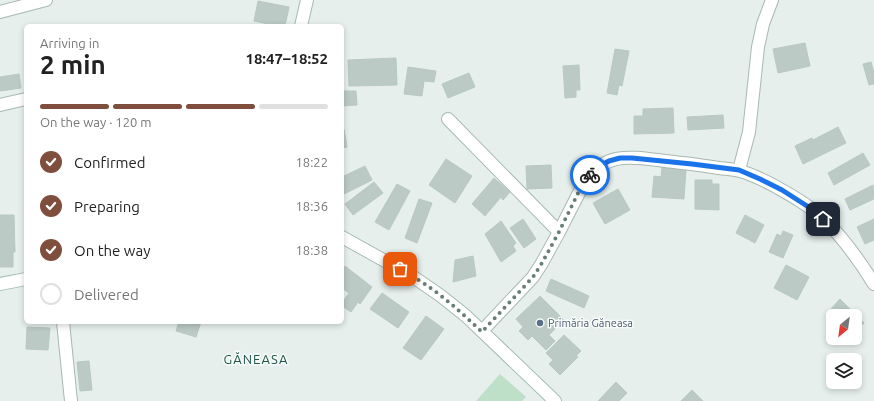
<!DOCTYPE html>
<html lang="en">
<head>
<meta charset="utf-8">
<style>
  :root { --surface:#fff; --page:#f6f6f6; --text:#222; --muted:#767676; --line:#e0e0e0; --accent:#804e3d }
  body { margin:0; font-family:Ubuntu,sans-serif; background:var(--page); color:var(--text); height:100vh; display:flex; flex-direction:column; font-size:15px; white-space:nowrap }
  * { box-sizing:border-box; margin:0 }
  p { font-size:13px; color:var(--muted) }
  .icon { flex:none; width:22px; height:22px; fill:none; stroke:currentColor; stroke-width:2; stroke-linecap:round; stroke-linejoin:round }
  .map { position:relative; flex:1; overflow:hidden }
  .side { position:absolute; left:24px; top:24px; width:320px; height:300px; display:flex; flex-direction:column; background:var(--surface); border-radius:6px; box-shadow:0 2px 6px #0003 }
  .side>* { flex:none }
  .needle { width:26px; rotate:209deg }
  .fabs { position:absolute; left:826px; top:309px; display:grid; gap:8px }
  .fabs a { display:grid; place-items:center; width:36px; height:36px; border-radius:6px; background:var(--surface); box-shadow:0 2px 6px #0003; font-size:20px }
  .pin { position:absolute; display:grid; place-items:center; width:34px; height:34px; color:#fff; margin:-17px; border-radius:8px; box-shadow:0 2px 6px #0006 }
  .courier { position:absolute; display:grid; place-items:center; width:40px; height:40px; margin:-20px; border:3px solid #1a73e8; border-radius:50%; background:#fff; color:#222; box-shadow:0 1px 5px #0007 }
  .headline em { font-style:normal; font-weight:700 }
  .headline div { display:flex; flex-direction:column-reverse }
  .headline { display:flex; align-items:center; justify-content:space-between; height:68px; padding:0 16px }
  h1 { font-size:26px; font-weight:700; line-height:30px }
  .bar { display:grid; grid-template-columns:repeat(4,1fr); gap:6px 4px; align-content:center; height:48px; padding:0 16px }
  .bar i { height:5px; border-radius:3px; background:var(--line) }
  .bar .on { background:var(--accent) }
  .bar p { grid-column:span 4 }
  ol { padding:0 16px; list-style:none }
  li { display:flex; align-items:center; gap:12px; height:44px }
  li p { margin-inline-start:auto }
  li .icon { padding:4px; border-radius:50%; background:var(--accent); color:#fff; stroke-width:4 }
  li:last-child { color:var(--muted) }
  li i { width:22px; height:22px; border:2px solid var(--line); border-radius:50% }
  .map>svg:first-child { display:block }
  .green { fill:#bfe0c8 }
  .building { fill:#bbcac4; stroke:#b8c9c2 }
  .lines { fill:none; stroke-linecap:round; stroke-linejoin:round }
  .street-casing { stroke:#a8b8b2; stroke-width:14 }
  .secondary-casing { stroke:#a4bbb3; stroke-width:14 }
  .street { stroke:#fff; stroke-width:12 }
  .secondary { stroke:#fff; stroke-width:12 }
  .done { stroke:#687f78; stroke-width:4; stroke-dasharray:0 7.2 }
  .route { stroke:#1a73e8; stroke-width:5 }
  .service-dot { fill:#5c6f8a; stroke:#f7fbf9; stroke-width:1.5 }
  .labels { text-anchor:middle; stroke-width:3; stroke-linejoin:round; paint-order:stroke }
  .service-label { font-size:11px; fill:#4e5e75; stroke:#f7fbf9; text-anchor:start }
  .quarter-label { font-size:13px; letter-spacing:1px; fill:#1f5548; stroke:#f7fbf9 }
</style>
</head>
<body>
<div class="map">
<svg width="874" height="401" viewBox="0 0 874 401">
  <rect width="100%" height="100%" fill="#e6efeb"/>
  <!-- green -->
  <path class="green" d="M500 374 526 397 522 401H476Z"/>
  <!-- building -->
  <path class="building" d="M258 1 289 7 285 26H278L254 21Z
    M805 43 810 66 778 73 773 49Z
    M615 49 629 51 622 86 619 85 617 95 607 93Z
    M396 58 397 85 349 86 348 60Z
    M871 62 874 73V84L869 85 863 64Z
    M579 65 580 90H576V97L565 98 563 66Z
    M408 67 436 71 434 82 424 81 422 96 404 94Z
    M469 73 475 87 448 98 442 84Z
    M19 74 21 88 0 91V77Z
    M342 91H356L357 105 342 106Z
    M673 108 674 133 634 134V116H643V109Z
    M723 115 724 128 688 130 687 117Z
    M838 127 846 143 803 164 795 146 812 138 813 140Z
    M344 129 347 147 342 148V130Z
    M863 153 870 165 834 185 828 173Z
    M446 159 472 176 455 203 429 185Z
    M551 165 552 188 527 189 526 166Z
    M365 166 372 180 342 195V177Z
    M662 167 686 169 684 199 652 197 654 176 661 177Z
    M494 178 510 192 503 200 501 197 485 216 472 204Z
    M695 180H712V184H719V210L695 209Z
    M374 182 383 193 353 215 345 204Z
    M397 184 410 191 389 230 375 222Z
    M873 185 874 199 850 210 845 199Z
    M618 189 630 210 605 224 593 203Z
    M419 199 432 203 417 243 405 238Z
    M0 215H14L15 252H13V267H0Z
    M745 215 764 225 755 243 736 233Z
    M523 219 536 239 524 248 510 228Z
    M874 219V240L865 244 857 227Z
    M501 221 516 243 513 246 516 251 501 262 485 234Z
    M783 231 793 235 783 258 769 252 777 234 781 236Z
    M473 256 476 276 453 282 455 260Z
    M786 265 809 277 797 300 774 288Z
    M345 266 372 287 360 304 358 302 351 312 342 306V303L349 293 342 288V270Z
    M551 279 589 296 584 308 546 291Z
    M382 293 409 312 398 328 370 309Z
    M540 296 564 320 549 335 555 341 546 350 532 336 528 340 519 331 523 327 516 319Z
    M840 299 864 323 855 332V316H839L831 309Z
    M426 316 444 329 421 360 403 348Z
    M179 322H201L196 337 176 331Z
    M27 327 50 328 48 350 26 349Z
    M564 335 581 351 576 356 578 357 560 375 549 364 553 360 546 353Z
    M89 361 92 390 80 391 77 362Z
    M616 382 627 393 619 401H598Z
    M692 390 703 401H681Z"/>
  <g class="lines">
    <!-- street casing -->
    <g class="street-casing">
      <path id="street" d="M0 12 46 0
        M0 105 26 99
        M448 119 559 232
        M739 170 749 132 758 47 763 24 772 0
        M63 322 71 401
        M482 331 533 277 542 263 559 232 585 181C607 151 632 157 665 161 683 163 701 165 719 168 726 169 733 169 740 171 751 174 761 179 771 184 789 194 809 205 824 219 842 237 861 263 874 284"/>
    </g>
    <!-- secondary casing -->
    <g class="secondary-casing">
      <path id="secondary" d="M301 26 307 0
        M342 237 412 276 441 296 466 316 555 401
        M0 284 26 279"/>
    </g>
    <!-- street -->
    <use href="#street" class="street"/>
    <!-- secondary -->
    <use href="#secondary" class="secondary"/>
  </g>
  <g class="lines">
    <!-- done -->
    <path class="done" d="M400 269C411 275 422 282 432 289 450 302 466 317 482 332L533 277 542 263 559 232 584 181 590 175"/>
    <!-- route -->
    <path class="route" d="M590 175 598 167 609 161 620 158H632L692 164 739 170 760 179 782 190 807 206 823 219"/>
  </g>
  <!-- markers -->
  <circle class="service-dot" cx="540" cy="323" r="4"/>
  <g class="labels">
    <!-- service labels -->
    <g class="service-label">
      <text x="548" y="327">Primăria Găneasa</text>
    </g>
    <!-- quarter labels -->
    <g class="quarter-label">
      <text x="256" y="364">GĂNEASA</text>
    </g>
  </g>
</svg>
<div class="fabs">
<a><svg class="needle" viewBox="-14 -14 28 28"><path d="M0-13l5 13h-10z" fill="#e53935"/><path d="M0 13l5-13h-10z" fill="#767676"/></svg></a>
<a><svg class="icon" aria-label="layers" viewBox="0 0 24 24"><path d="M12 4l9 5-9 5-9-5zM3 14l9 5 9-5"/></svg></a>
</div>
<div class="pin" style="left:400px;top:269px;background:#ea580c"><svg class="icon" aria-label="bag" viewBox="0 0 24 24"><path d="M5 8h14l-1 12H6zM9 8a3 3 0 0 1 6 0"/></svg></div>
<div class="pin" style="left:823px;top:219px;background:#1f2937"><svg class="icon" aria-label="home" viewBox="0 0 24 24"><path d="M3 11l9-7 9 7M6 9v11h12V9"/></svg></div>
<div class="courier" style="left:590px;top:175px"><svg class="icon" aria-label="bike" viewBox="0 0 24 24"><circle cx="6" cy="16" r="4"/><circle cx="18" cy="16" r="4"/><path d="M6 16l4-8h5l3 8M10 8l3 8H6M13 5h3"/></svg></div>
<section class="side">
<div class="headline"><div><h1>2 min</h1><p>Arriving in</p></div><em>18:47–18:52</em></div>
<div class="bar"><i class="on"></i><i class="on"></i><i class="on"></i><i></i><p>On the way · 120 m</p></div>
<ol>
<li><svg class="icon" aria-label="check" viewBox="0 0 24 24"><path d="M5 12l5 5 9-10"/></svg>Confirmed<p>18:22</p></li>
<li><svg class="icon" aria-label="check" viewBox="0 0 24 24"><path d="M5 12l5 5 9-10"/></svg>Preparing<p>18:36</p></li>
<li><svg class="icon" aria-label="check" viewBox="0 0 24 24"><path d="M5 12l5 5 9-10"/></svg>On the way<p>18:38</p></li>
<li><i></i>Delivered</li>
</ol>
</section>
</div>
</body>
</html>
